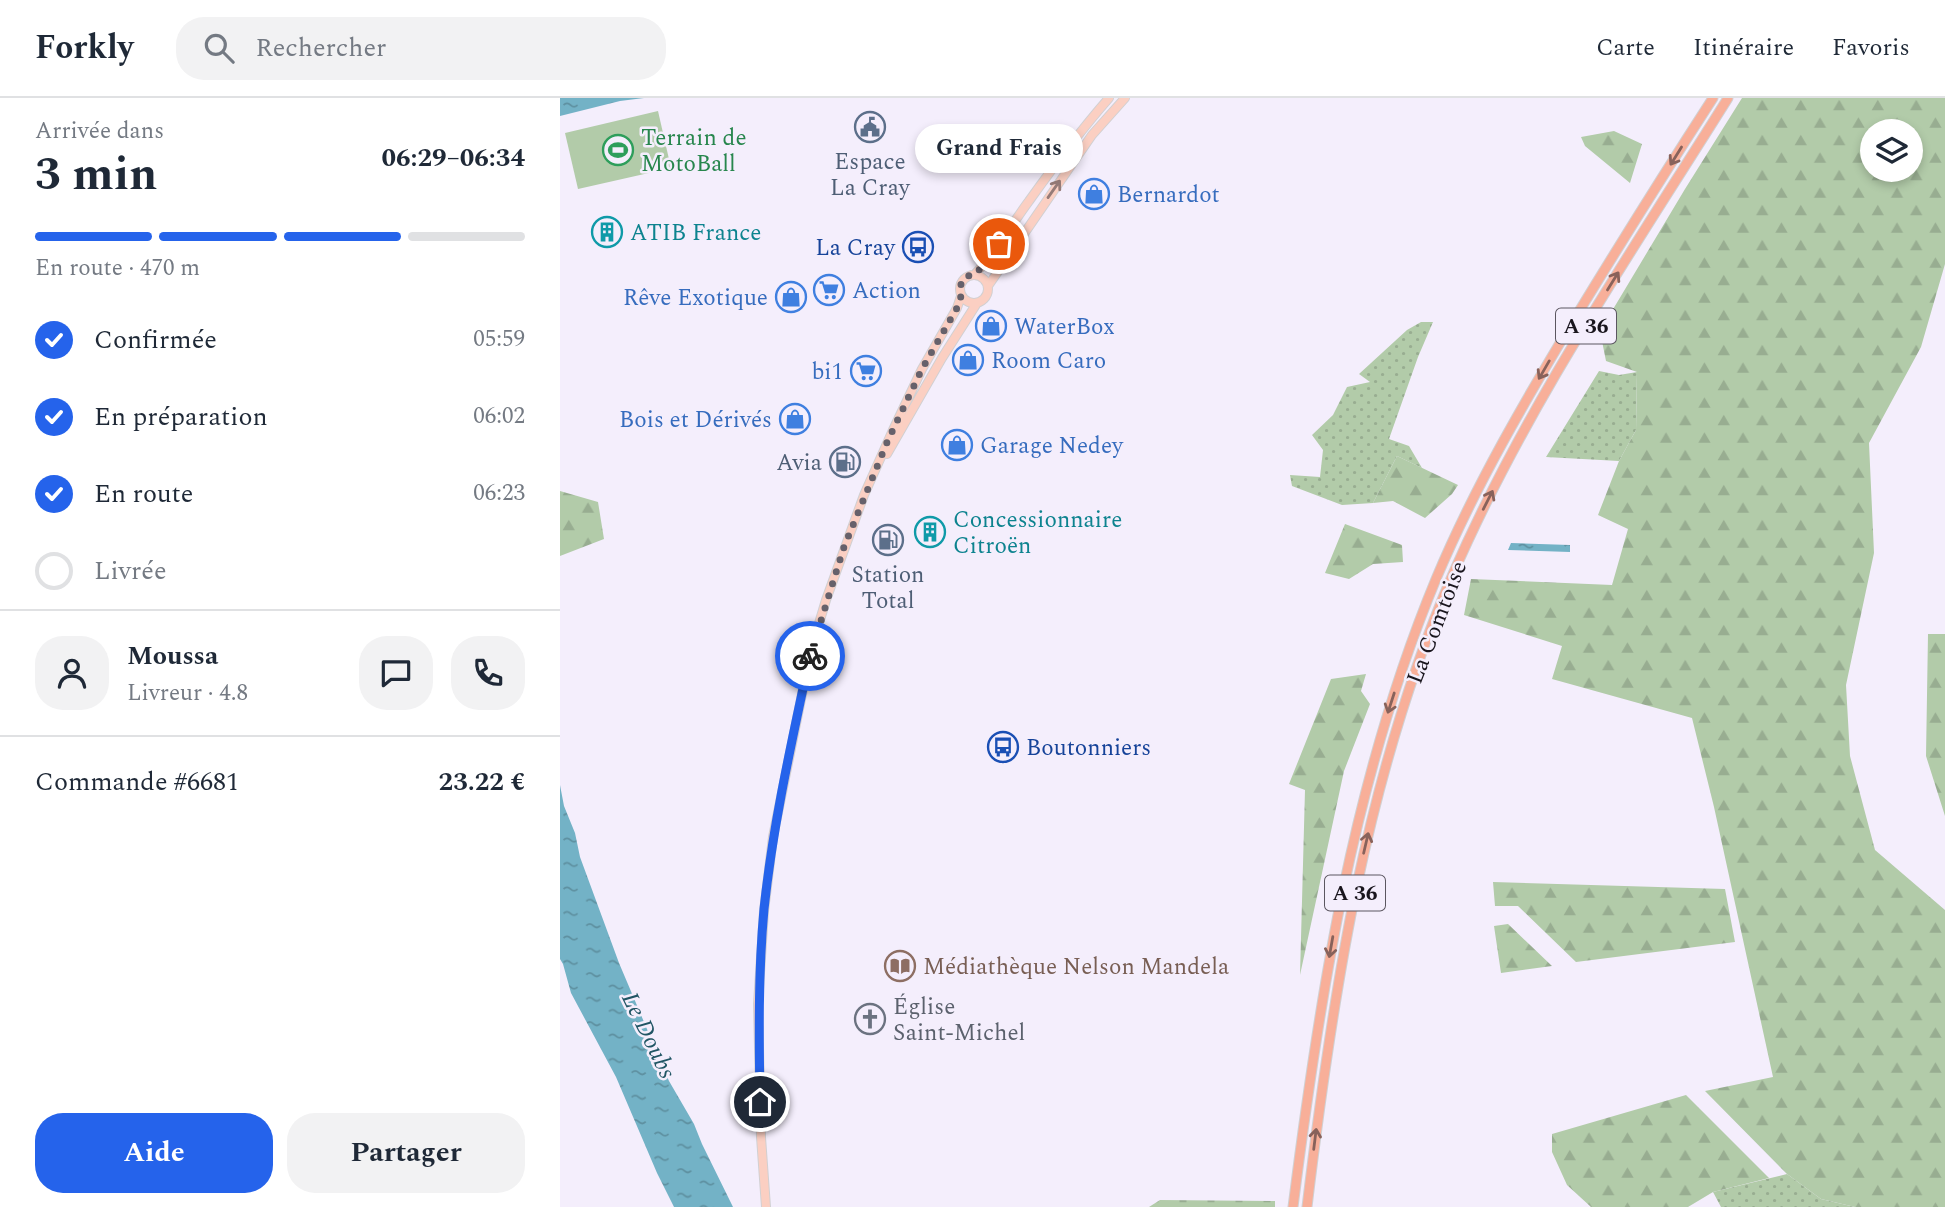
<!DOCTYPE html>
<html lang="fr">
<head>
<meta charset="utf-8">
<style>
  :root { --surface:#fff; --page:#f2f2f3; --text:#1f2937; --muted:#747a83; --line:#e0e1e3; --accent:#2563eb }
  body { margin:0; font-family:Spectral,serif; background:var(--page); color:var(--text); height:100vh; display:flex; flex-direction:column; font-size:26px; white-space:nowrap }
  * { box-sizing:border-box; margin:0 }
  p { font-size:23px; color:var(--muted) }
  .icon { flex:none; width:38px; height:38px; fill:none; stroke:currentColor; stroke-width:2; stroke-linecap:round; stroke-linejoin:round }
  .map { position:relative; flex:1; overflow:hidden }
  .sheet { display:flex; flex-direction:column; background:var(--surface); width:560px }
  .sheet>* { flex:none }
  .controls { position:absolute; left:1300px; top:21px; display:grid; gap:14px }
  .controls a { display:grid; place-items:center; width:63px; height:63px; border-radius:50%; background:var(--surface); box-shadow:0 4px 10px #0003; font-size:35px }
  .pin { position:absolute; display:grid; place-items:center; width:60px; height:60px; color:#fff; margin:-30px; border:4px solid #fff; border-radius:50%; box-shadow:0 2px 7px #0007 }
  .courier { position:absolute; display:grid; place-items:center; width:70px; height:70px; margin:-35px; border:5px solid #2563eb; border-radius:50%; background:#fff; color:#222; box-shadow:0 2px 9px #0007 }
  .bubble { position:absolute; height:49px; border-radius:24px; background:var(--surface); box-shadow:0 4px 10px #0003; font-size:23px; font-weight:700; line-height:49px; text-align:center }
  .summary em { font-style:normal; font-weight:700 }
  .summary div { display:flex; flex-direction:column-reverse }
  .summary { display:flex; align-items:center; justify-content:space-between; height:119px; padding:0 35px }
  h1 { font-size:46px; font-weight:700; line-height:52px }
  .bar { display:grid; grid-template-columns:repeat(4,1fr); gap:10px 7px; align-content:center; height:84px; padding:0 35px }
  .bar i { height:9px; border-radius:5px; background:var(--line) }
  .bar .on { background:var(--accent) }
  .bar p { grid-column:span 4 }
  .line { display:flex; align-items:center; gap:18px; padding:0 35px; border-top:2px solid var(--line) }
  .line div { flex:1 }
  .round { display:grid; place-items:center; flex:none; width:74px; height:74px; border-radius:28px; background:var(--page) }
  ol { padding:0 35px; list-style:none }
  li { display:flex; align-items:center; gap:21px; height:77px }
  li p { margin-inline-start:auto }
  li .icon { padding:7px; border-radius:50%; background:var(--accent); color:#fff; stroke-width:4 }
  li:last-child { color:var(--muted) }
  li i { width:38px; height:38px; border:4px solid var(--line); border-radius:50% }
  .action { display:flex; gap:14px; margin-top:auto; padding:14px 35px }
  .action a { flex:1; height:80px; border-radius:28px; background:var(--accent); color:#fff; font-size:28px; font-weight:700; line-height:80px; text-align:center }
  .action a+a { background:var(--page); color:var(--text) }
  header { display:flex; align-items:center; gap:42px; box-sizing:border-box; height:98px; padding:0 35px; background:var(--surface); border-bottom:2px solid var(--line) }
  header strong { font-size:33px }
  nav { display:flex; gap:38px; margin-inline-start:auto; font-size:24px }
  .search { width:490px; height:63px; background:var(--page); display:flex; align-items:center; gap:18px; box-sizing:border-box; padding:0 24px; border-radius:28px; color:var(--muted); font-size:26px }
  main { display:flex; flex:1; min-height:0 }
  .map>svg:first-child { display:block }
  .grass { fill:url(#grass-dots) }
  .forest { fill:url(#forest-firs); fill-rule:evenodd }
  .cemetery { fill:url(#cemetery-stones) }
  .green { fill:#b2cba9 }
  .water { fill:url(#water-ripples) }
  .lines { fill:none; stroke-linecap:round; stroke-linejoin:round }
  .major-casing { stroke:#d1d0d2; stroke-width:10 }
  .highway-casing { stroke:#d1d0d2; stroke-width:11 }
  .major { stroke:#fbcfc2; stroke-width:8 }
  .highway { stroke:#f8af99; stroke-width:9 }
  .oneway { stroke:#88625b }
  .oneway2 { stroke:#957b78 }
  .done { stroke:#66616b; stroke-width:7; stroke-dasharray:0 12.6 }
  .route { stroke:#2563eb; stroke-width:9 }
  .labels { text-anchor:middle; stroke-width:5; stroke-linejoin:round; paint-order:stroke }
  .shield { fill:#f4eefc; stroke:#5b5660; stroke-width:2 }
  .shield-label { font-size:21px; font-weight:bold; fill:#19151d }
  .leisure-label { font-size:23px; fill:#27864d; stroke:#f4eefc; text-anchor:start }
  .service-label { font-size:23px; fill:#4e5e75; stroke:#f4eefc }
  .shop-label { font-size:23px; fill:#366cbe; stroke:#f4eefc; text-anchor:start }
  .culture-label { font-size:23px; fill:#0d838f; stroke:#f4eefc; text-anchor:start }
  .transit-label { font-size:23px; fill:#164399; stroke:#f4eefc; text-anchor:end }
  .street-label { font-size:23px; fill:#19151d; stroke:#f4eefc }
  .education-label { font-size:23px; fill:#785e54; stroke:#f4eefc; text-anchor:start }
  .worship-label { font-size:23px; fill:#5b616d; stroke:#f4eefc; text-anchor:start }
  .water-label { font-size:24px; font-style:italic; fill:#205564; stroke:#f4eefc }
</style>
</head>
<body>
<header>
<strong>Forkly</strong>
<div class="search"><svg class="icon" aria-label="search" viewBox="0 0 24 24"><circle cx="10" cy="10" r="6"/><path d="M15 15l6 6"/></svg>Rechercher</div>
<nav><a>Carte</a><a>Itinéraire</a><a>Favoris</a></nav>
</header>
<main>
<section class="sheet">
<div class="summary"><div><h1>3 min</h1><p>Arrivée dans</p></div><em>06:29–06:34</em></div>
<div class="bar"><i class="on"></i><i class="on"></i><i class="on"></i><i></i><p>En route · 470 m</p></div>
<ol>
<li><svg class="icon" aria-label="check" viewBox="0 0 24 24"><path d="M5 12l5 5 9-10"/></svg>Confirmée<p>05:59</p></li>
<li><svg class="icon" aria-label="check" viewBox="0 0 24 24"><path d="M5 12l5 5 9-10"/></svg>En préparation<p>06:02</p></li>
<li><svg class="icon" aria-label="check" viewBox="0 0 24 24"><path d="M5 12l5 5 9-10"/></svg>En route<p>06:23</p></li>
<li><i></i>Livrée</li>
</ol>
<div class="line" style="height:126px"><a class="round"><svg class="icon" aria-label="person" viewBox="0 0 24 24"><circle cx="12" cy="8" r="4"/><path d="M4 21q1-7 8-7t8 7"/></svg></a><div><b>Moussa</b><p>Livreur · 4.8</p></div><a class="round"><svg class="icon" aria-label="chat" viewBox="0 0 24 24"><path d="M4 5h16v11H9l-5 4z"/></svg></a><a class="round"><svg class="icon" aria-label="phone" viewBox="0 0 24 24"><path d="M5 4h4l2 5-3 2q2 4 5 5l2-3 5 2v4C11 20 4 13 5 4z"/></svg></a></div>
<div class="line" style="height:91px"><div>Commande #6681</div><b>23.22 €</b></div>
<div class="action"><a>Aide</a><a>Partager</a></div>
</section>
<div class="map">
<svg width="1385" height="1109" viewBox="0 0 1385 1109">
  <defs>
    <pattern id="grass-dots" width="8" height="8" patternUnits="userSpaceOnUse" patternTransform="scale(1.75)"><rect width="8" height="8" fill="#b2cba9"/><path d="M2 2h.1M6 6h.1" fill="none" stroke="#98ad91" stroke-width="1.8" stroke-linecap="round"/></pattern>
    <pattern id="forest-firs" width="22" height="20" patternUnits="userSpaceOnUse" patternTransform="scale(1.75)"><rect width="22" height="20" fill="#b2cba9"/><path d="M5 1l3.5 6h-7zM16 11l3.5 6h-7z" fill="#98ad91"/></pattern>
    <pattern id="cemetery-stones" width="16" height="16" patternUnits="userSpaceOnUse" patternTransform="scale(1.75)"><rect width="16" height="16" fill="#b2cba9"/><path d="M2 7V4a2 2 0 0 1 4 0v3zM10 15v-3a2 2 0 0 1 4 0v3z" fill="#98ad91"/></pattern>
    <pattern id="water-ripples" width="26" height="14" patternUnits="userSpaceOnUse" patternTransform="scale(1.75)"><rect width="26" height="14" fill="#73b2c6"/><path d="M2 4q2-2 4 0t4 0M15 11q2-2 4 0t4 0" fill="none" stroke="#5e90a0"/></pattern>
  </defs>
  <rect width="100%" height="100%" fill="#f4eefc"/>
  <!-- grass -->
  <path class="grass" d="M861 224H873L858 259 829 341 849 348 862 370 837 358 813 405 782 407 732 388 730 377 760 379 763 352 752 337 773 317 787 289 810 284 799 276 847 232Z
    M1039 273 1059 277 1077 274 1076 332 1059 363 986 359Z
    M1227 1076 1261 1101 1295 1109H1161L1153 1094Z"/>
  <!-- forest -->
  <path class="forest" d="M1182 0H1385V166L1361 249 1309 345 1314 455 1286 587 1290 658 1315 752 1385 812V1109H1295L1261 1101 1227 1076 1145 993 1213 979 1154 709 1132 620 992 581 1002 548 904 517 911 481 1052 487 1068 431 1038 417 1059 363 1076 332 1077 274 1046 263 1040 233 1125 91ZM1312 33H1351V72H1312Z
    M1054 33 1082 46 1070 85 1025 48 1021 39Z
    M837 358 898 387 892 396 865 420 833 403 813 405Z
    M0 393 38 404 44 441 0 458Z
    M785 426 842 447 843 464 813 466 789 481 765 475Z
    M1368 536H1385V718L1366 658Z
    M806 576 801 593 810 606 784 673 740 877 745 692 729 686 771 581Z
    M933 784 1165 791 1175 844 1016 864 958 808H935Z
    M948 826 992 868 941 875 934 828Z
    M1126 997 1209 1080 1153 1094 1128 1109H1031L1007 1087 992 1054V1036Z"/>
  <!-- cemetery -->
  <path class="cemetery" d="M600 1102 715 1103V1109H589Z"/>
  <!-- green -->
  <path class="green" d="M98 13 111 70 18 91 5 35Z"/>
  <!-- water -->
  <path class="water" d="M0 0H84L60 3 0 18Z
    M951 445 1010 447V454L948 452Z
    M0 687 4 708 15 735 20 759 59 865 109 983 134 1026 142 1046 173 1109H114L97 1075 56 979 11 895 3 866 0 861Z"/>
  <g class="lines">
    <!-- major casing -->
    <g class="major-casing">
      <path id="major" d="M400 191a14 14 0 1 1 28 0a14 14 0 1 1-28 0Z
        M414 177C436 155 451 127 469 103 494 68 520 33 549 0
        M428 188 532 37 565 0
        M327 356 382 260 417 205
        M206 1109 201 1039 198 906 204 813 213 739 251 552 266 502 304 397 333 332 362 271 397 210 401 198"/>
    </g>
    <!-- highway casing -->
    <g class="highway-casing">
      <path id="highway" d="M733 1109C760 895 793 681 876 481 915 388 966 301 1018 215 1062 143 1107 71 1153 0
        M747 1109C773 893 806 676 893 476 966 308 1071 155 1168 0"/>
    </g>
    <!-- major -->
    <use href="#major" class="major"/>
    <!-- highway -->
    <use href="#highway" class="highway"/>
  </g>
  <!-- one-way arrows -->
  <defs><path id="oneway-shaft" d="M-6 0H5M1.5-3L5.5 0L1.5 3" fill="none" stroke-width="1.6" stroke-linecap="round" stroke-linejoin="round" transform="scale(1.75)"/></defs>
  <g class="oneway">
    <use href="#oneway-shaft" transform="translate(1116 58) rotate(122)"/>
    <use href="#oneway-shaft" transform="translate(1053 183) rotate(-58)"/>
    <use href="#oneway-shaft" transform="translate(984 272) rotate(120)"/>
    <use href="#oneway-shaft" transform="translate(928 402) rotate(-63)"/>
    <use href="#oneway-shaft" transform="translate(831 605) rotate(108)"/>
    <use href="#oneway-shaft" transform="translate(806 745) rotate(-77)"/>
    <use href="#oneway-shaft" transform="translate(771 849) rotate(100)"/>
    <use href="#oneway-shaft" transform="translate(755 1041) rotate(-83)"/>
  </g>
  <use class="oneway2" href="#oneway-shaft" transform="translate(494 91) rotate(-55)"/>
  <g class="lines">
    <!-- done -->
    <path class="done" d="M250 558 284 449 328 342 362 271 397 210 401 198 400 190 402 183 407 178 414 177 424 167 439 146"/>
    <!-- route -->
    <path class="route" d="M200 1004C199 940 198 876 204 811 213 726 232 642 250 558"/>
  </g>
  <!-- icons -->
  <defs>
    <g id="civic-ring" transform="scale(1.575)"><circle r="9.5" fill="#f4eefc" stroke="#5c6f8a" stroke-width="1.5"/><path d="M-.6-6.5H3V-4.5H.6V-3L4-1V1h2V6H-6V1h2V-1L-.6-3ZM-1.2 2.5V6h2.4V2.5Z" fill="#5c6f8a"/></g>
    <g id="stadium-ring" transform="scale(1.575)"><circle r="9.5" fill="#f4eefc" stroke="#2e9e5b" stroke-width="1.5"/><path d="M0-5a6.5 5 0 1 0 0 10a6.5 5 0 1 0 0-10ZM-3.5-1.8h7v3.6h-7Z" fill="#2e9e5b"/></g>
    <g id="shop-ring" transform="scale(1.575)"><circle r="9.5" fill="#f4eefc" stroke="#3f7fe0" stroke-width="1.5"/><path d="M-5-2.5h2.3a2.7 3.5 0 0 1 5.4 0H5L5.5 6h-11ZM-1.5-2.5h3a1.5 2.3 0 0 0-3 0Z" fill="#3f7fe0"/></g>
    <g id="building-ring" transform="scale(1.575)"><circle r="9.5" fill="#f4eefc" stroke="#0f9aa8" stroke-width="1.5"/><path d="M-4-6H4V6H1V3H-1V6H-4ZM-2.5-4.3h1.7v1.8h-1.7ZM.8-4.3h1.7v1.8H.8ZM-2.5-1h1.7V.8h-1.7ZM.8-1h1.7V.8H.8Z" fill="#0f9aa8"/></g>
    <g id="bus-ring" transform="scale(1.575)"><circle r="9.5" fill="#f4eefc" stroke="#1a4fb4" stroke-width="1.5"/><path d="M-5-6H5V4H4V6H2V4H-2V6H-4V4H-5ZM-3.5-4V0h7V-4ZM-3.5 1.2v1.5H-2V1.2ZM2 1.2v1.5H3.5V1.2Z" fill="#1a4fb4"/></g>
    <g id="supermarket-ring" transform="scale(1.575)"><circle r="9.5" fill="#f4eefc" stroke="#3f7fe0" stroke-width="1.5"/><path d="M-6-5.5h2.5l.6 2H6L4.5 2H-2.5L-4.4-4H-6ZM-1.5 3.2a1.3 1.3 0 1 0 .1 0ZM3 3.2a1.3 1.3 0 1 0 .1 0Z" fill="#3f7fe0"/></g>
    <g id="fuel-ring" transform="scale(1.575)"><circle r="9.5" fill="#f4eefc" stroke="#5c6f8a" stroke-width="1.5"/><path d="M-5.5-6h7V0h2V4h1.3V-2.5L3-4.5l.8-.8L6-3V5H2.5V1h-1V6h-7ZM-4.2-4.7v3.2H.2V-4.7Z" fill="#5c6f8a"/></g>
    <g id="library-ring" transform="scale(1.575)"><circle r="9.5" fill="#f4eefc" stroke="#8d6e63" stroke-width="1.5"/><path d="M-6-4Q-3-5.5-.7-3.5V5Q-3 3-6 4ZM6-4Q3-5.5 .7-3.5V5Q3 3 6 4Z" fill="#8d6e63"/></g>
    <g id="church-ring" transform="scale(1.575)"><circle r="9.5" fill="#f4eefc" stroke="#6b7280" stroke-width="1.5"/><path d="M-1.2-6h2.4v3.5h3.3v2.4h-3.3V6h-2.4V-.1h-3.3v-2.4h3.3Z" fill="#6b7280"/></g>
  </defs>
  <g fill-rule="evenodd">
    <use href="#civic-ring" x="310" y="29"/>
    <use href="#stadium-ring" x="58" y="52"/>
    <use href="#shop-ring" x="534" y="96"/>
    <use href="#building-ring" x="47" y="134"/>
    <use href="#bus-ring" x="358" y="149"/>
    <use href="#supermarket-ring" x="269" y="192"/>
    <use href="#shop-ring" x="231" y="199"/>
    <use href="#shop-ring" x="431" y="228"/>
    <use href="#shop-ring" x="408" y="262"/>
    <use href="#supermarket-ring" x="306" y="273"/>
    <use href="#shop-ring" x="235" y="321"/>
    <use href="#shop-ring" x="397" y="347"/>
    <use href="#fuel-ring" x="285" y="364"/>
    <use href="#building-ring" x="370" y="434"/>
    <use href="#fuel-ring" x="328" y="442"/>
    <use href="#bus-ring" x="443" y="649"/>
    <use href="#library-ring" x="340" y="868"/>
    <use href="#church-ring" x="310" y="921"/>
  </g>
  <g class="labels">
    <!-- shield labels -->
    <g class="shield">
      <rect x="996" y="210.5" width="60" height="35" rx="5"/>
      <rect x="765" y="777.5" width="60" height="35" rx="5"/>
    </g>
    <g class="shield-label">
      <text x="1026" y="235">A 36</text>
      <text x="795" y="802">A 36</text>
    </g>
    <!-- leisure labels -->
    <g class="leisure-label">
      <text x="81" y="47">Terrain de<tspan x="81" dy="26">MotoBall</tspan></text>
    </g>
    <!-- service labels -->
    <g class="service-label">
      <text x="310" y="71">Espace<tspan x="310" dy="26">La Cray</tspan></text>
      <text x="262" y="372" text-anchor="end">Avia</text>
      <text x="328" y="484">Station<tspan x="328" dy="26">Total</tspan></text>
    </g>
    <!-- shop labels -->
    <g class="shop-label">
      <text x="557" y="104">Bernardot</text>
      <text x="292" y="200">Action</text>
      <text x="208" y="207" text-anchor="end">Rêve Exotique</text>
      <text x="454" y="236">WaterBox</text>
      <text x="431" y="270">Room Caro</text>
      <text x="283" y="281" text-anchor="end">bi1</text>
      <text x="212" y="329" text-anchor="end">Bois et Dérivés</text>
      <text x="420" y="355">Garage Nedey</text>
    </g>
    <!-- culture labels -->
    <g class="culture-label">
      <text x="70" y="142">ATIB France</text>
      <text x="393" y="429">Concessionnaire<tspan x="393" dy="26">Citroën</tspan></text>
    </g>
    <!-- transit labels -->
    <g class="transit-label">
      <text x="335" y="157">La Cray</text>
      <text x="466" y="657" text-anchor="start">Boutonniers</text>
    </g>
    <!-- street labels -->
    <g class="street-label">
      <text transform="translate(876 524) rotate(-69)" y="8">La Comtoise</text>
    </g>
    <!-- education labels -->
    <g class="education-label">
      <text x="363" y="876">Médiathèque Nelson Mandela</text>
    </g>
    <!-- worship labels -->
    <g class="worship-label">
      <text x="333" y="916">Église<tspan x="333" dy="26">Saint-Michel</tspan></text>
    </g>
    <!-- water labels -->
    <g class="water-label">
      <text transform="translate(89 937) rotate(64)" y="8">Le Doubs</text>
    </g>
  </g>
</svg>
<div class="controls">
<a><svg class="icon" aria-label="layers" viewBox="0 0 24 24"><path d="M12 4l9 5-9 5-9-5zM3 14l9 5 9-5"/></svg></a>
</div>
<div class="pin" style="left:439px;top:146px;background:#ea580c"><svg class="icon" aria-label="bag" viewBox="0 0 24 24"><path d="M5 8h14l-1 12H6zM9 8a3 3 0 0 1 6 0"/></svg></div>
<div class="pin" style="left:200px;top:1004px;background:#1f2937"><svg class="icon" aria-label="home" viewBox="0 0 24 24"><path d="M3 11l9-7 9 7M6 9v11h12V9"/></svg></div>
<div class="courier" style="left:250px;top:558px"><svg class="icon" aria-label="bike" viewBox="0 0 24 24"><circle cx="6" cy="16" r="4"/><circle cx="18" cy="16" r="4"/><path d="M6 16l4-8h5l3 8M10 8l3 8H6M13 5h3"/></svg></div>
<div class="bubble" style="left:355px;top:26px;width:168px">Grand Frais</div>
</div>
</main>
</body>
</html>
